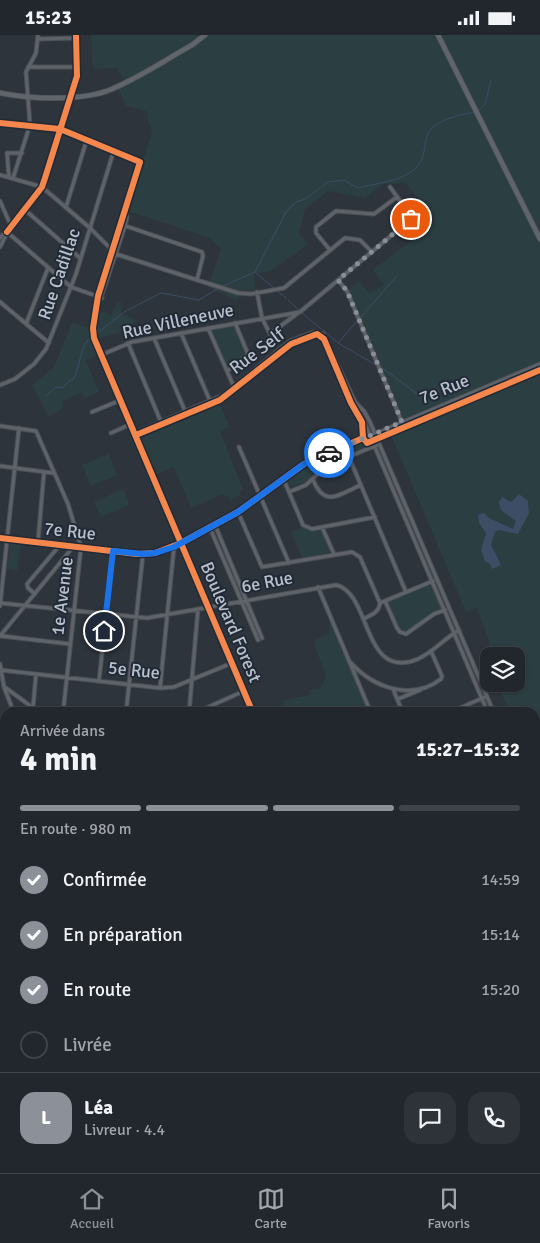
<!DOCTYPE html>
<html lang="fr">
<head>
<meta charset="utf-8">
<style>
  :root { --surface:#22272d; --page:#2e3339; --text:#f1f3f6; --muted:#a2a5aa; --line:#3f4449; --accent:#8c9099 }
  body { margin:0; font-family:Signika,sans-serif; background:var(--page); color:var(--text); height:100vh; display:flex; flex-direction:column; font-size:19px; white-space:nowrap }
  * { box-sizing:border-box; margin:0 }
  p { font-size:16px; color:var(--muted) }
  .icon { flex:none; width:28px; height:28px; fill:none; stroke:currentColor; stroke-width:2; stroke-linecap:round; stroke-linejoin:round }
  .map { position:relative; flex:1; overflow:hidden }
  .side { position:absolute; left:0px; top:672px; width:540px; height:466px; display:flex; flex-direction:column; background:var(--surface); border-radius:15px 15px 0 0; box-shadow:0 1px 4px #0004,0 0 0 1px var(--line) }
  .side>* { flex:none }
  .tools { position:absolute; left:480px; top:612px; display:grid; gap:10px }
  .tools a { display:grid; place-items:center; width:45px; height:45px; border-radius:10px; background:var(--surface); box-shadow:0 1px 4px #0004,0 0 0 1px var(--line); font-size:25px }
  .pin { position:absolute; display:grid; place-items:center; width:42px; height:42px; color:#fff; margin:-21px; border:2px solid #fff; border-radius:50%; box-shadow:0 1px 5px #0007 }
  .courier { position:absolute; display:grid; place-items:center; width:50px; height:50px; margin:-25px; border:4px solid #1a73e8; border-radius:50%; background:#fff; color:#222; box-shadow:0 1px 6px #0007 }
  .overview em { font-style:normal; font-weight:700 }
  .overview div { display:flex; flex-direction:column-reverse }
  .overview { display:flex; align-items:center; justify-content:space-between; height:85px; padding:0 20px }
  h1 { font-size:32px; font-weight:700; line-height:38px }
  .bar { display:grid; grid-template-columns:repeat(4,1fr); gap:8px 5px; align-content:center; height:60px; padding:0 20px }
  .bar i { height:6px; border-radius:4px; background:var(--line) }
  .bar .selected { background:var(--accent) }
  .bar p { grid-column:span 4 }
  .line { display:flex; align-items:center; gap:12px; padding:0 20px; border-top:1px solid var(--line) }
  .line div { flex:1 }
  .round { display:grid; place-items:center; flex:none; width:52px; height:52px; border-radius:15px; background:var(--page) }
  ol { padding:0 20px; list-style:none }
  li { display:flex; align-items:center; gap:15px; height:55px }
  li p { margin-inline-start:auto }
  li .icon { padding:5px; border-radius:50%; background:var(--accent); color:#fff; stroke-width:4 }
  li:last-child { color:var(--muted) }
  li i { width:28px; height:28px; border:2px solid var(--line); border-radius:50% }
  .status { display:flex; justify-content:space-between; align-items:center; height:35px; padding:0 25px; background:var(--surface); direction:ltr }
  .status svg { height:14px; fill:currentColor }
  .tabs { display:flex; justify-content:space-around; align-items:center; height:70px; border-top:1px solid var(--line); background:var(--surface); font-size:14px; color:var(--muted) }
  .tabs a { display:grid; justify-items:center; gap:2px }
  .tabs .selected { color:var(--accent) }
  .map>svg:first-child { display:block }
  .green { fill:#2b3e41 }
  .water { fill:#3d4d66 }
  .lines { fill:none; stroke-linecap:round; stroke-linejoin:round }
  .stream { stroke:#3d4d66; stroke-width:1 }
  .minor-casing { stroke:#4c5056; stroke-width:5 }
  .major-casing { stroke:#4c5058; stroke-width:6 }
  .minor { stroke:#5e6269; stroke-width:3 }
  .major { stroke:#60656b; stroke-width:4.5 }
  .cycleway-casing { stroke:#212a37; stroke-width:9 }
  .cycleway { stroke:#f5874c; stroke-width:6 }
  .done { stroke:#888f99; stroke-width:5; stroke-dasharray:0 9 }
  .route { stroke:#1a73e8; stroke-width:6 }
  .labels { text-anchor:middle; stroke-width:4; stroke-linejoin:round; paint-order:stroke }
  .street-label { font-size:18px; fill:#b9c0cb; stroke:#212a37 }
</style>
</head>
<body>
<div class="status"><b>15:23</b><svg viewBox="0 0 49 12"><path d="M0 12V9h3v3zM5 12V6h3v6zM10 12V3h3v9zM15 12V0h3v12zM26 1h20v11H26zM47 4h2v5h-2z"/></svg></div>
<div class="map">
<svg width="540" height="1138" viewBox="0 0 540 1138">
  <rect width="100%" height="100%" fill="#2e343c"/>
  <!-- green -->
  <path class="green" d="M91 0H540V738L535 733V678L510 677 497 649H516V621H489V628L485 619 489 617V606L477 573 466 577 391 400 407 393 404 384 349 254 359 246 369 258 384 250 373 235 432 190 433 180 405 148 384 149 365 163 328 156 305 174 299 199 308 209 271 236 254 239 255 254 235 265 208 252 221 214 208 202 128 176 152 96 148 86V77L126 71 118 54 126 49 117 33 93 34Z
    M118 266 122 268 121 278 135 284V288L128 290V294L98 304 95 290 99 276 111 280Z
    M72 288 93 293 96 307 92 309 97 320 86 325 99 357 84 363 81 357 63 366 62 375 48 381 32 350 54 332Z
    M235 288 248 319 227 336 208 293Z
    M218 365 230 392 220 396 243 454 239 456 241 460 230 465 228 461 221 460 191 473 174 432 154 440 137 399Z
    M369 403 372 411 324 430 307 447 290 452 287 444 312 428Z
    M109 419 117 440 91 451 82 430Z
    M123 454 130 470 101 482 94 467Z
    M303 492 312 496 321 494 323 496 331 515 328 518 302 523 291 497Z
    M10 508 21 509 17 536 7 534Z
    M432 546 445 575 434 579 406 599 400 597 385 566Z
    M330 586 369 677 278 678 277 674 283 671 285 665 311 660 309 655 320 654 326 640 314 610 315 605 329 599Z"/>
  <!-- water -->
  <path class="water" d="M519 459 528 466 529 478 518 499 499 495 495 497 491 510 501 530 492 534 490 529 485 526 481 515 486 498 479 488 478 480 484 478 489 483 513 494 516 486 501 475 499 467 502 462 511 467Z"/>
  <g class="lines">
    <!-- stream -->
    <path class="stream" d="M479 75 485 69 491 46
      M256 238 274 253
      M223 251 255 237 286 177 296 167 305 164 328 147 344 145 358 153C377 148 401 147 416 133 425 124 424 112 427 101 432 85 460 80 474 77
      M277 256 286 263
      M288 265 299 275
      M302 278 321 294
      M360 283 397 241
      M323 295 338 308 376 330
      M96 299 124 277 161 258 199 265 219 253
      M338 308 357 286
      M381 332 428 367
      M46 361 56 352 62 353 70 345H73C80 333 80 309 92 301"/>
    <!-- minor casing -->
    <g class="minor-casing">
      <path id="minor" d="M39 4 76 3
        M28 32H78
        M0 88 60 94 140 127 98 261 93 293 94 303 253 678
        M0 140 42 152 90 193 116 219 238 258 251 259 284 253 345 203 360 205 372 217
        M9 142 7 118H22
        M13 143 30 90 26 37 36 18 38 0
        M0 166 11 191
        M66 172 87 104
        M24 174 80 223
        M120 189 202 217 203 221 197 245
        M7 197 71 252 102 263
        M0 203 42 152 77 41 76 0
        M0 212 7 198
        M330 215 316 198V192L336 176 374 179 397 162
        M338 245 347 256 402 387
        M257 257 262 283 270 299 298 278
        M0 267 49 308
        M98 271 125 191 127 182 125 176
        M26 289 48 233
        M208 293 234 352
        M181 298 210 366
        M154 303 185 376
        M128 308 161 387
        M101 320 132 307 300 277 411 184V181L390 152
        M227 336 248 319 235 288
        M0 350 15 344 34 329 46 314 76 239 114 115
        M356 368 364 376 370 387 494 678
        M92 377 121 365
        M0 391 36 396 68 469 81 512 63 678
        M111 398 131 389
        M135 398 223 360 290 306 313 297 323 299 360 377 488 678
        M239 412 289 528
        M349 422 406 557
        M0 431 53 438
        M283 443 303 490 312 494 375 482
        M313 445C325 473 338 460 361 450
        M289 457 306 450 325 432 379 409
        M238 477 262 532 352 517 360 522 380 568
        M215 490 262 603
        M322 492 334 519
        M210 493 258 605
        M0 503 137 519 164 516 238 477 304 429 540 329
        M38 507 44 437
        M318 552 371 678
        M35 559 28 553 27 549 60 510
        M385 566 397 593 400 597 406 599 434 579 445 575
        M0 568 147 583 336 550C372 558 362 647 418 624 433 617 444 604 459 595
        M380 568 433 546
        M0 571 19 393
        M363 584C371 580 379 578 380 568
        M0 601 73 512
        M1 601 70 609
        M351 628C373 652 411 667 441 644L442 641 431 616
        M0 629 4 652 14 678
        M0 635 160 653 174 652 232 628
        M99 646 113 516
        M6 653 40 678
        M160 653 174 512
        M393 654 403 678
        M398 664 420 655
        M24 678 33 673 36 639
        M126 678 143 519
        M189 678 198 574
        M195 678 244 656
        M436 678 458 674 487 661
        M0 689 5 687
        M535 691 540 689
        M535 736 540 741
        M0 739 5 738
        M0 772 5 771
        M535 773 540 778
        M0 804 5 803
        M535 810 540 814
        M0 816 5 826
        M535 844 540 847
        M0 851 5 849
        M0 892 5 903
        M535 896 540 908
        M535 907 540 919
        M0 910 5 908
        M535 961 540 959
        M0 965 5 977
        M535 1000 540 1012
        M535 1041 540 1040
        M535 1082 540 1081
        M535 1089 540 1101
        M154 1134 156 1138
        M367 1134 369 1138
        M519 1134 520 1138
        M531 1134 532 1138
        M123 1138 132 1134
        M192 1138 202 1134
        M266 1138 276 1134
        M339 1138 349 1134"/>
    </g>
    <!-- major casing -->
    <g class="major-casing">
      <path id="major" d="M438 0 540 204
        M0 58C29 64 78 66 107 56 136 45 165 25 192 10L205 0
        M0 716 5 726
        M412 1134 417 1138
        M78 1138 81 1134"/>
    </g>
    <!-- minor -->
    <use href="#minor" class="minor"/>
    <!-- major -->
    <use href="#major" class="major"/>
    <!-- cycleway casing -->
    <g class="cycleway-casing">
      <path id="cycleway" d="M0 88 60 94 140 127 98 261 93 293 94 303 253 678
        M7 197 42 152 45 143 77 41 76 0
        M136 400 220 365 291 309 317 299 324 304 351 368 362 387 363 403
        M363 403 367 408 540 335
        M0 503 137 519 155 518 181 508 238 477 304 429 363 403"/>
    </g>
    <!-- cycleway -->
    <use href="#cycleway" class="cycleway"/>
  </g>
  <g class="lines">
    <!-- done -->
    <path class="done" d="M329 418 402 387 347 256 338 245 411 184"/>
    <!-- route -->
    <path class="route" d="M104 596 113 516 143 519 155 518 174 512 238 477 304 429 329 418"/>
  </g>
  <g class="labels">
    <!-- street labels -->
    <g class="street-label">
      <text transform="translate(59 239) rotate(-71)" y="6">Rue Cadillac</text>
      <text transform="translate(178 286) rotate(-12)" y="6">Rue Villeneuve</text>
      <text transform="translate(257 316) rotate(-37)" y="6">Rue Self</text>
      <text transform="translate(444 354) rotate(-22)" y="6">7e Rue</text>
      <text transform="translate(70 496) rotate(6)" y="6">7e Rue</text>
      <text transform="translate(267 547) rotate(-11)" y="6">6e Rue</text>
      <text transform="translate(62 561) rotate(-83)" y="6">1e Avenue</text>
      <text transform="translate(231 587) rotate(67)" y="6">Boulevard Forest</text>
      <text transform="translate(134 635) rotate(6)" y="6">5e Rue</text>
    </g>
  </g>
</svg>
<div class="tools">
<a><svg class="icon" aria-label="layers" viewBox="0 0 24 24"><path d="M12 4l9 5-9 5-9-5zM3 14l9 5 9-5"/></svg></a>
</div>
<div class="pin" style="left:411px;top:184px;background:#ea580c"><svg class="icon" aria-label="bag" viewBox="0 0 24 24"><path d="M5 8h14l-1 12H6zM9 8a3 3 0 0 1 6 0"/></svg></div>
<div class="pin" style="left:104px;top:596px;background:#1f2937"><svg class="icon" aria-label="home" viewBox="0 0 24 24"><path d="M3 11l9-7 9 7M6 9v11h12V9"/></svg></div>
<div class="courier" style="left:329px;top:418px"><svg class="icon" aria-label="car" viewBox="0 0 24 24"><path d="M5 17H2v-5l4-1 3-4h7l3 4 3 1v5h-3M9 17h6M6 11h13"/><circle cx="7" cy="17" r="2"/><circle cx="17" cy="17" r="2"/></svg></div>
<section class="side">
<div class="overview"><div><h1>4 min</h1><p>Arrivée dans</p></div><em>15:27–15:32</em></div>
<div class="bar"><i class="selected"></i><i class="selected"></i><i class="selected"></i><i></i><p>En route · 980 m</p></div>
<ol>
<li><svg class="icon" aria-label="check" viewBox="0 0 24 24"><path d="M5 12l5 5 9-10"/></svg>Confirmée<p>14:59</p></li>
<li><svg class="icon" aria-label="check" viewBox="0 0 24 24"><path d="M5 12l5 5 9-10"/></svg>En préparation<p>15:14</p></li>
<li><svg class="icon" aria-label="check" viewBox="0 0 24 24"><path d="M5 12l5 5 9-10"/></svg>En route<p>15:20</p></li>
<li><i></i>Livrée</li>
</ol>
<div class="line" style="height:90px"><b class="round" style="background:var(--accent);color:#fff">L</b><div><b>Léa</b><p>Livreur · 4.4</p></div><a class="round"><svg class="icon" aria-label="chat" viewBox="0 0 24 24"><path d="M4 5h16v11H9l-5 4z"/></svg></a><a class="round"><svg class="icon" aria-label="phone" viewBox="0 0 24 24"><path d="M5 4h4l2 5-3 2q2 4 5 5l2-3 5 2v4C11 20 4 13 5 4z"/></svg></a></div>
</section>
</div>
<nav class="tabs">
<a class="selected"><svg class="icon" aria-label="home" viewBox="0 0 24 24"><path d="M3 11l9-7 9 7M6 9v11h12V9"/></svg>Accueil</a>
<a><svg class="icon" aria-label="map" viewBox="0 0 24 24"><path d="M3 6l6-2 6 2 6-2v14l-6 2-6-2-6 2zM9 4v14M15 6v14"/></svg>Carte</a>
<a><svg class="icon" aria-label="saved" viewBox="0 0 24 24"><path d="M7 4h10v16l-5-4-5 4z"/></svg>Favoris</a>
</nav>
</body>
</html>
